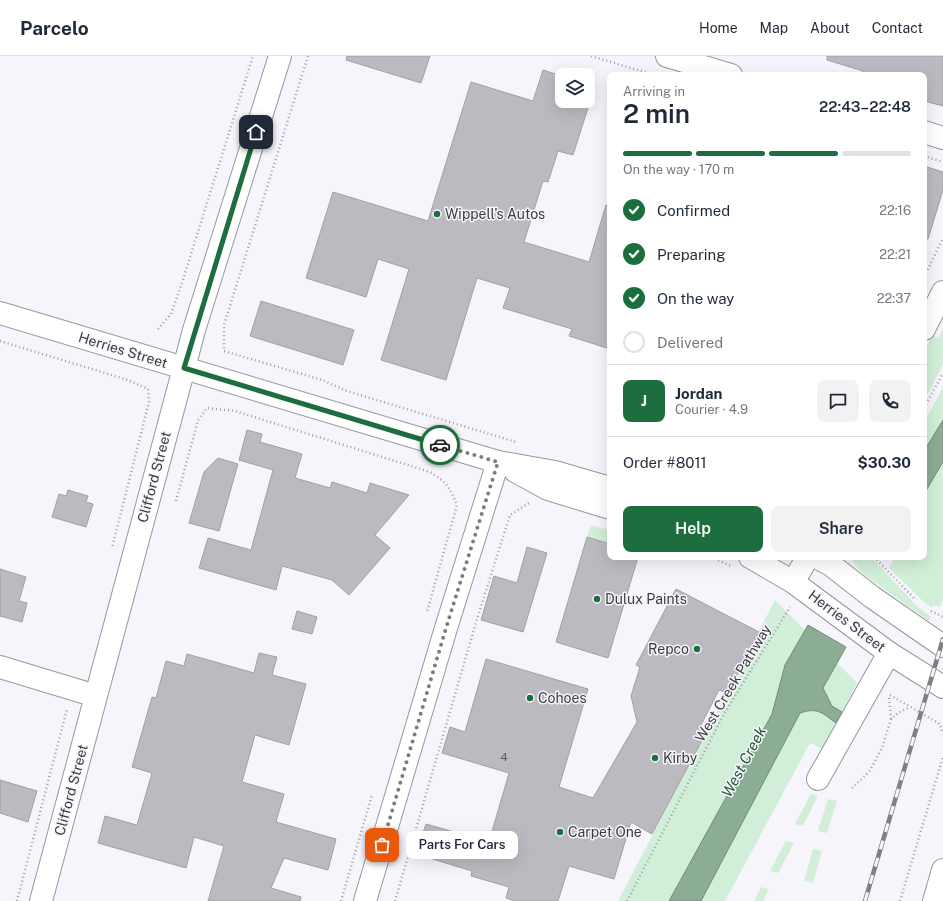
<!DOCTYPE html>
<html lang="en">
<head>
<meta charset="utf-8">
<style>
  :root { --surface:#fff; --page:#f2f2f3; --text:#1f2937; --muted:#747a83; --line:#e0e1e3; --accent:#1d6e3e }
  body { margin:0; font-family:"Public Sans",sans-serif; background:var(--page); color:var(--text); height:100vh; display:flex; flex-direction:column; font-size:15px; white-space:nowrap }
  * { box-sizing:border-box; margin:0 }
  p { font-size:13px; color:var(--muted) }
  .icon { flex:none; width:22px; height:22px; fill:none; stroke:currentColor; stroke-width:2; stroke-linecap:round; stroke-linejoin:round }
  .map { position:relative; flex:1; overflow:hidden }
  .side { position:absolute; left:607px; top:16px; width:320px; height:488px; display:flex; flex-direction:column; background:var(--surface); border-radius:8px; box-shadow:0 4px 16px #0002 }
  .side>* { flex:none }
  .fabs { position:absolute; left:555px; top:12px; display:grid; gap:8px }
  .fabs a { display:grid; place-items:center; width:40px; height:40px; border-radius:8px; background:var(--surface); box-shadow:0 4px 16px #0002; font-size:20px }
  .pin { position:absolute; display:grid; place-items:center; width:34px; height:34px; color:#fff; margin:-17px; border-radius:8px; box-shadow:0 2px 6px #0006 }
  .courier { position:absolute; display:grid; place-items:center; width:40px; height:40px; margin:-20px; border:3px solid #1d6e3e; border-radius:50%; background:#fff; color:#222; box-shadow:0 1px 5px #0007 }
  .bubble { position:absolute; height:28px; border-radius:8px; background:var(--surface); box-shadow:0 4px 16px #0002; font-size:13px; font-weight:600; line-height:28px; text-align:center }
  .summary em { font-style:normal; font-weight:600 }
  .summary div { display:flex; flex-direction:column-reverse }
  .summary { display:flex; align-items:center; justify-content:space-between; height:68px; padding:0 16px }
  h1 { font-size:26px; font-weight:600; line-height:30px }
  .bar { display:grid; grid-template-columns:repeat(4,1fr); gap:6px 4px; align-content:center; height:48px; padding:0 16px }
  .bar i { height:5px; border-radius:3px; background:var(--line) }
  .bar .active { background:var(--accent) }
  .bar p { grid-column:span 4 }
  .line { display:flex; align-items:center; gap:10px; padding:0 16px; border-top:1px solid var(--line) }
  .line div { flex:1 }
  .round { display:grid; place-items:center; flex:none; width:42px; height:42px; border-radius:8px; background:var(--page) }
  ol { padding:0 16px; list-style:none }
  li { display:flex; align-items:center; gap:12px; height:44px }
  li p { margin-inline-start:auto }
  li .icon { padding:4px; border-radius:50%; background:var(--accent); color:#fff; stroke-width:4 }
  li:last-child { color:var(--muted) }
  li i { width:22px; height:22px; border:2px solid var(--line); border-radius:50% }
  .action { display:flex; gap:8px; margin-top:auto; padding:8px 16px }
  .action a { flex:1; height:46px; border-radius:8px; background:var(--accent); color:#fff; font-size:16px; font-weight:600; line-height:46px; text-align:center }
  .action a+a { background:var(--page); color:var(--text) }
  header { display:flex; align-items:center; gap:24px; box-sizing:border-box; height:56px; padding:0 20px; background:var(--surface); border-bottom:1px solid var(--line) }
  header strong { font-size:19px }
  nav { display:flex; gap:22px; margin-inline-start:auto; font-size:14px }
  .map>svg:first-child { display:block }
  .green { fill:#d1eed8 }
  .water { fill:#8aad93; stroke:#738b7a }
  .building { fill:#babac0; stroke:#a0a0a6 }
  .lines { fill:none; stroke-linecap:round; stroke-linejoin:round }
  .minor-casing { stroke:#97979d; stroke-width:24 }
  .major-casing { stroke:#97979d; stroke-width:24 }
  .path { stroke:#9f9fa4; stroke-width:2.5; stroke-dasharray:1 3; stroke-linecap:butt }
  .minor { stroke:#fff; stroke-width:22 }
  .major { stroke:#fff; stroke-width:22 }
  .rail-casing { stroke:#808084; stroke-width:4.5 }
  .rail { stroke:#f6f5fc; stroke-width:3; stroke-dasharray:9; stroke-linecap:butt }
  .done { stroke:#7d7d81; stroke-width:4; stroke-dasharray:0 7.2 }
  .route { stroke:#1d6e3e; stroke-width:5 }
  .poi-dot { fill:#1d6e3e; stroke:#f6f5fc; stroke-width:1.5 }
  .labels { text-anchor:middle; stroke-width:3; stroke-linejoin:round; paint-order:stroke }
  .number-label { font-size:12px; fill:#5c5c5f }
  .poi-label { font-size:14px; fill:#3c3c3f; stroke:#f6f5fc; text-anchor:start }
  .street-label { font-size:14px; fill:#3c3c3f; stroke:#f6f5fc }
  .water-label { font-size:15px; font-style:italic; fill:#205734; stroke:#f6f5fc }
</style>
</head>
<body>
<header>
<strong>Parcelo</strong>
<nav><a>Home</a><a>Map</a><a>About</a><a>Contact</a></nav>
</header>
<div class="map">
<svg width="943" height="845" viewBox="0 0 943 845">
  <rect width="100%" height="100%" fill="#f6f5fc"/>
  <!-- green -->
  <path class="green" d="M943 274V309L924 345V295L932 279 938 282Z
    M943 331V364L924 395V367Z
    M943 406V542L940 551 933 549 932 552 924 546 889 512 895 501H924V438Z
    M591 469 610 474V488L587 481Z
    M849 501H871L916 549 931 561 929 565 862 517Z
    M775 544 857 627 822 693 810 687 725 845H618Z
    M811 738 818 740 803 770 795 768Z
    M828 743 837 745 827 777 818 775Z
    M786 785 794 787 778 817 770 815Z
    M813 793 822 795 813 827 804 825Z
    M761 831 769 833 763 845H754Z"/>
  <!-- water -->
  <path class="water" d="M943 364V406L924 438V395Z
    M808 569 846 591 823 632 832 650 842 656 836 667C822 657 818 651 800 657L701 845H669L772 658 785 609Z"/>
  <!-- building -->
  <path class="building" d="M347 0H430L421 27 346 4Z
    M827 0H943V50L924 45V19H862L863 15 827 4Z
    M543 14 562 20V45H588V28L595 30 573 99 558 95 548 126 543 125 524 186 589 206 606 149 610 150V293L569 280 572 273 503 252 510 232 477 222 446 324 381 304 409 213 378 203 366 241 306 222 333 136 428 165 471 26 533 45Z
    M924 110 943 116V134L928 183H924Z
    M261 245 354 274 343 309 250 280Z
    M247 374 262 378 260 386 302 398 295 422 330 432 332 426 367 437 370 427 409 439 375 479 390 492 349 539 332 524 282 510 276 534 199 512 208 482 251 494 273 414 239 404Z
    M218 402 238 408 219 475 189 467 204 416Z
    M68 434 88 440 86 446 93 448 86 471 52 461 59 438 66 440Z
    M587 481 610 488V501H638L608 602 556 586Z
    M527 491 547 497 523 576 481 564 494 520 517 527Z
    M0 513 26 521 19 545 27 547 22 566 0 560Z
    M676 533 759 576 727 637 719 634 700 671 707 675 652 778 631 766 614 823 569 810 558 845H515L506 842 509 831 471 820 472 815 416 798 426 768 489 786 509 717 442 697 450 671 465 676 486 603 588 633 559 731 593 742 637 666 631 640 640 611 636 609Z
    M297 555 317 561 312 578 292 573Z
    M259 597 277 601 272 619 306 628 289 689 255 679 242 726 284 738 276 766 336 783 328 814 284 802 271 832 301 841 300 845H208L224 790 194 781 186 812 98 787 105 760 137 769 152 717 132 711 152 641 156 642 166 605 184 610 187 598 254 617Z
    M0 724 37 735 28 766 0 757Z"/>
  <g class="lines">
    <!-- minor casing -->
    <g class="minor-casing">
      <path id="minor" d="M667 0 731 19
        M924 76 943 82
        M924 273 943 236
        M793 526 808 501
        M0 611 96 640
        M818 723 889 597
        M41 845 184 312
        M365 845 446 572 498 406
        M934 845 943 814"/>
    </g>
    <!-- major casing -->
    <g class="major-casing">
      <path id="major" d="M0 257 498 406 555 416 610 432
        M184 312 194 274 280 0
        M515 415 548 433 610 452
        M750 501 793 526 889 597 943 631
        M816 501 831 509 872 541 943 590"/>
    </g>
    <!-- path -->
    <path class="path" d="M308 0 224 269V295L322 324 347 335 516 386
      M591 0 654 19
      M924 100 943 106
      M924 221 943 182
      M158 273 171 258 182 227 253 0
      M0 285 128 324 148 333 149 346 112 492
      M924 352 943 317
      M176 445 198 364 207 352 235 355 430 416C447 426 450 432 457 449L427 556
      M711 501 731 510
      M874 501 916 544
      M931 555 943 561
      M890 639 940 668 943 678
      M889 642 891 663
      M852 732 869 716 882 692 891 663 898 657 910 651
      M17 845 67 653
      M341 845 372 739
      M395 845 477 563 510 459 529 447
      M627 845 724 658 790 551
      M900 845 943 701"/>
    <!-- minor -->
    <use href="#minor" class="minor"/>
    <!-- major -->
    <use href="#major" class="major"/>
    <!-- rail casing -->
    <g class="rail-casing">
      <path id="rail" d="M865 845 943 583"/>
    </g>
    <!-- rail -->
    <use href="#rail" class="rail"/>
  </g>
  <g class="lines">
    <!-- done -->
    <path class="done" d="M382 789 446 572 498 406 440 389"/>
    <!-- route -->
    <path class="route" d="M256 76 184 312 440 389"/>
  </g>
  <!-- markers -->
  <g class="poi-dot">
    <circle cx="437" cy="158" r="4"/>
    <circle cx="597" cy="543" r="4"/>
    <circle cx="697" cy="593" r="4"/>
    <circle cx="530" cy="642" r="4"/>
    <circle cx="655" cy="702" r="4"/>
    <circle cx="560" cy="776" r="4"/>
  </g>
  <g class="labels">
    <!-- number labels -->
    <g class="number-label">
      <text x="504" y="705">4</text>
    </g>
    <!-- poi labels -->
    <g class="poi-label">
      <text x="445" y="163">Wippell's Autos</text>
      <text x="605" y="548">Dulux Paints</text>
      <text x="689" y="598" text-anchor="end">Repco</text>
      <text x="538" y="647">Cohoes</text>
      <text x="663" y="707">Kirby</text>
      <text x="568" y="781">Carpet One</text>
    </g>
    <!-- street labels -->
    <g class="street-label">
      <text transform="translate(123 294) rotate(17)" y="5">Herries Street</text>
      <text transform="translate(154 421) rotate(-75)" y="5">Clifford Street</text>
      <text transform="translate(847 565) rotate(37)" y="5">Herries Street</text>
      <text transform="translate(733 627) rotate(-59)" y="5">West Creek Pathway</text>
      <text transform="translate(71 734) rotate(-75)" y="5">Clifford Street</text>
    </g>
    <!-- water labels -->
    <g class="water-label">
      <text transform="translate(744 706) rotate(-62)" y="5">West Creek</text>
    </g>
  </g>
</svg>
<div class="fabs">
<a><svg class="icon" aria-label="layers" viewBox="0 0 24 24"><path d="M12 4l9 5-9 5-9-5zM3 14l9 5 9-5"/></svg></a>
</div>
<div class="pin" style="left:382px;top:789px;background:#ea580c"><svg class="icon" aria-label="bag" viewBox="0 0 24 24"><path d="M5 8h14l-1 12H6zM9 8a3 3 0 0 1 6 0"/></svg></div>
<div class="pin" style="left:256px;top:76px;background:#1f2937"><svg class="icon" aria-label="home" viewBox="0 0 24 24"><path d="M3 11l9-7 9 7M6 9v11h12V9"/></svg></div>
<div class="courier" style="left:440px;top:389px"><svg class="icon" aria-label="car" viewBox="0 0 24 24"><path d="M5 17H2v-5l4-1 3-4h7l3 4 3 1v5h-3M9 17h6M6 11h13"/><circle cx="7" cy="17" r="2"/><circle cx="17" cy="17" r="2"/></svg></div>
<div class="bubble" style="left:406px;top:775px;width:112px">Parts For Cars</div>
<section class="side">
<div class="summary"><div><h1>2 min</h1><p>Arriving in</p></div><em>22:43–22:48</em></div>
<div class="bar"><i class="active"></i><i class="active"></i><i class="active"></i><i></i><p>On the way · 170 m</p></div>
<ol>
<li><svg class="icon" aria-label="check" viewBox="0 0 24 24"><path d="M5 12l5 5 9-10"/></svg>Confirmed<p>22:16</p></li>
<li><svg class="icon" aria-label="check" viewBox="0 0 24 24"><path d="M5 12l5 5 9-10"/></svg>Preparing<p>22:21</p></li>
<li><svg class="icon" aria-label="check" viewBox="0 0 24 24"><path d="M5 12l5 5 9-10"/></svg>On the way<p>22:37</p></li>
<li><i></i>Delivered</li>
</ol>
<div class="line" style="height:72px"><b class="round" style="background:var(--accent);color:#fff">J</b><div><b>Jordan</b><p>Courier · 4.9</p></div><a class="round"><svg class="icon" aria-label="chat" viewBox="0 0 24 24"><path d="M4 5h16v11H9l-5 4z"/></svg></a><a class="round"><svg class="icon" aria-label="phone" viewBox="0 0 24 24"><path d="M5 4h4l2 5-3 2q2 4 5 5l2-3 5 2v4C11 20 4 13 5 4z"/></svg></a></div>
<div class="line" style="height:52px"><div>Order #8011</div><b>$30.30</b></div>
<div class="action"><a>Help</a><a>Share</a></div>
</section>
</div>
</body>
</html>
